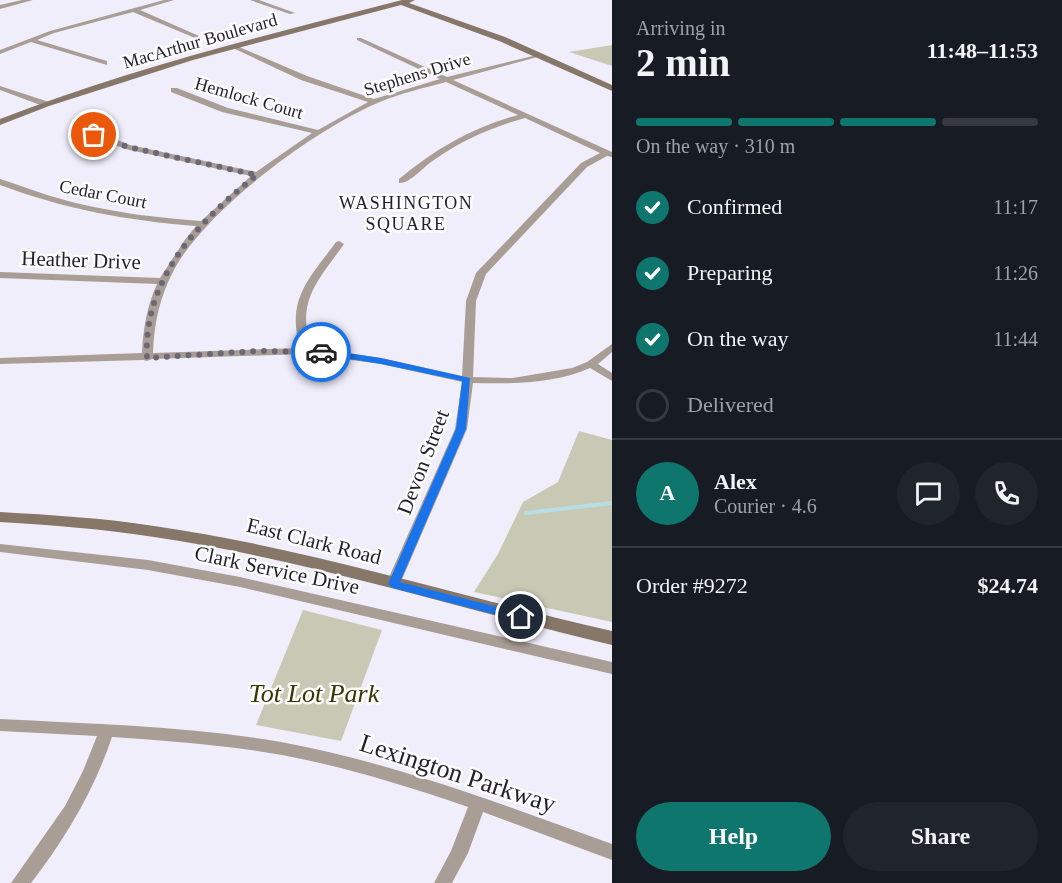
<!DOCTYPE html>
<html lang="en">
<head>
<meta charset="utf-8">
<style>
  :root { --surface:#171b24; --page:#20242c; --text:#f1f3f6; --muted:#9ea1a6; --line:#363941; --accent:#0f766e }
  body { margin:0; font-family:"Times New Roman",serif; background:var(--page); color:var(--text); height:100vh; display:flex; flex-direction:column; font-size:22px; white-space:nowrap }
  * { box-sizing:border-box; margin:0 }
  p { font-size:20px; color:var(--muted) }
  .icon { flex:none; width:33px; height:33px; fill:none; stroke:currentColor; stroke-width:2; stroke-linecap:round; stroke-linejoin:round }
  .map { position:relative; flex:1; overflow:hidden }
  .panel { display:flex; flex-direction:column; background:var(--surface); width:450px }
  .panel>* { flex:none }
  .pin { position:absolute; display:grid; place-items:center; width:51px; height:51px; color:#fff; margin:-26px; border:3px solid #fff; border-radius:50%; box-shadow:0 2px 6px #0007 }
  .courier { position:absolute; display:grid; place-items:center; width:60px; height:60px; margin:-30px; border:4px solid #1a73e8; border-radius:50%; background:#fff; color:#222; box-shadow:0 2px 8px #0007 }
  .summary em { font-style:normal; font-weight:700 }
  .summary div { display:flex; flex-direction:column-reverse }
  .summary { display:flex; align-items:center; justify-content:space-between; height:102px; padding:0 24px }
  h1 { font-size:39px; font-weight:700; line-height:45px }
  .bar { display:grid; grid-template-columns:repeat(4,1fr); gap:9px 6px; align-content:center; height:72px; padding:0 24px }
  .bar i { height:8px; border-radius:4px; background:var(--line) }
  .bar .selected { background:var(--accent) }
  .bar p { grid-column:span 4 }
  .line { display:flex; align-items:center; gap:15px; padding:0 24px; border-top:2px solid var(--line) }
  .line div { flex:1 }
  .round { display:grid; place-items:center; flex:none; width:63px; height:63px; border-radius:32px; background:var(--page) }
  ol { padding:0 24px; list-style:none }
  li { display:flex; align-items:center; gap:18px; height:66px }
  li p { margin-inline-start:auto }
  li .icon { padding:6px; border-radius:50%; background:var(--accent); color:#fff; stroke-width:4 }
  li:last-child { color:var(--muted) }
  li i { width:33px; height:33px; border:3px solid var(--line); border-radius:50% }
  .button { display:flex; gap:12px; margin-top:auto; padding:12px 24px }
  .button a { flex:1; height:69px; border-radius:36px; background:var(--accent); color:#fff; font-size:24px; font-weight:700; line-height:69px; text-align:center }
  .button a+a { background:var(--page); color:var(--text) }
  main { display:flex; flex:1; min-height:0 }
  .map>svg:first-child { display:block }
  .green { fill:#c7c9b4 }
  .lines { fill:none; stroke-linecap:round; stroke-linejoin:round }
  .stream { stroke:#b7dee4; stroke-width:4 }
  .street { fill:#a99e95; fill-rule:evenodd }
  .secondary { fill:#867769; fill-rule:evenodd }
  .route { fill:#1a73e8 }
  .done { stroke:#6b6774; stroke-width:6; stroke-dasharray:0 10.8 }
  .labels { text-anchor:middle; stroke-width:5; stroke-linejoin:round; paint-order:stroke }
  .far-street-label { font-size:18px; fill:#231f2b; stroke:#fdfdfd }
  .far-neighbourhood-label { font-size:18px; letter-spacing:1.5px; fill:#231f2b; stroke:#fdfdfd }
  .street-label { font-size:21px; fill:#231f2b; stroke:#fdfdfd }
  .near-park-label { font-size:26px; font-style:italic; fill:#353600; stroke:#fdfdfd }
  .near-street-label { font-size:26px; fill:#231f2b; stroke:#fdfdfd }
</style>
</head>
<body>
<main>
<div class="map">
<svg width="612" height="883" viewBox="0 0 612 883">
  <rect width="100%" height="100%" fill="#f1eefb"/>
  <!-- green -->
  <path class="green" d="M612 45V66L569 52Z
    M579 431 612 440V622L474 592 498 554 523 502 558 482Z
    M303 610 382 630 341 741 256 725Z"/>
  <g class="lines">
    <!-- stream -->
    <path class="stream" d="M526 513 612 503"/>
    <!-- street -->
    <path class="street" d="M22 0H33L0 9V5Z
      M164 0H174L140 10 199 36V38H195L133 12 54 33 37 40 107 61V65L31 42 0 54V50L50 31Z
      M250 0H259L295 13 290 14Z
      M357 38H361L447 77 541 54V56L453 80 612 152V157L607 156 587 167 486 274 476 301 473 377 513 378 572 368 587 362 612 344V352L598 364 612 373V381L590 368C555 384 510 384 473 383L467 429 400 584 398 587H388L386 584 455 429 462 382 381 364 306 354 152 359 147 361 143 360 0 364V358L142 353C143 329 147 306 157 284L0 278V272L160 278 184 241 196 226C129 221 64 209 0 185V179C25 187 50 197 76 203 117 213 159 218 201 221L251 176 125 149 72 128V124H78L130 145 256 172 312 133 222 112 171 92V88H177L228 108 318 130 368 102 301 80 233 48V46H237L307 76 374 99 440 79 357 40ZM446 82 518 115C473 127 435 149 399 179V183C410 184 424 166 434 160 462 140 492 127 525 118L600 153 581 163 476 273 466 301 462 376 381 358 311 348C296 300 318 281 344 244L339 241 336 242C309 279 286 299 300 348L153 353C154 323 160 296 174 270 206 209 317 128 380 102 401 93 424 88 446 82Z
      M0 86 49 102 50 104 43 106 0 90Z
      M0 544 148 560 240 577 612 662V674L240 587 148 570 0 552Z
      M0 719C94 724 188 726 281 742 395 763 504 805 612 844V860L483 812 468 853 452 883H434L451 851 468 807C407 786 345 767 282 755 226 745 169 741 112 737 94 791 65 839 31 883H11L65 806 83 771 97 736 0 731Z"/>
    <!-- secondary -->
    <path class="secondary" d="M402 0H415L409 3 505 37 612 85V91L499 41 401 5 193 60 49 106 0 125V119C130 68 267 35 402 0Z
      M0 512C52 515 103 518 154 526 309 548 460 597 612 631V645C460 609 309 560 154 537 103 529 52 525 0 522Z"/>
  </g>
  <!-- route -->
  <path class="route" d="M321 349 381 358 470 378 466 429 400 582 525 614V620L521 621 393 588 388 584 456 429 462 381 381 364 318 354V350Z"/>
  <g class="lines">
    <!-- done -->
    <path class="done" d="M94 135 128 147 257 175C199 221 143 278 147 358L257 351 321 352"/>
  </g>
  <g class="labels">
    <!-- far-street labels -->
    <g class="far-street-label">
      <text transform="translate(200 41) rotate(-16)" y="6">MacArthur Boulevard</text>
      <text transform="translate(417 74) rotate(-17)" y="6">Stephens Drive</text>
      <text transform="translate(249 98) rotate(16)" y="6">Hemlock Court</text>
      <text transform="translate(103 194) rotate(11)" y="6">Cedar Court</text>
    </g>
    <!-- far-neighbourhood labels -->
    <g class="far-neighbourhood-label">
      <text x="406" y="209">WASHINGTON<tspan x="406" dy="21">SQUARE</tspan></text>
    </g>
    <!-- street labels -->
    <g class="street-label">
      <text transform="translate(81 260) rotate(2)" y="7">Heather Drive</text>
      <text transform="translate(423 462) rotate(-69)" y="7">Devon Street</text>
      <text transform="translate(314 541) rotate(14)" y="7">East Clark Road</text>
      <text transform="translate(277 570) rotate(12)" y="7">Clark Service Drive</text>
    </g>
    <!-- near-park labels -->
    <g class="near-park-label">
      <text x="314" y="702">Tot Lot Park</text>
    </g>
    <!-- near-street labels -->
    <g class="near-street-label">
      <text transform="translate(458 773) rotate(18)" y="9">Lexington Parkway</text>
    </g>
  </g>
</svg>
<div class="pin" style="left:94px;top:135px;background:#ea580c"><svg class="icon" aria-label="bag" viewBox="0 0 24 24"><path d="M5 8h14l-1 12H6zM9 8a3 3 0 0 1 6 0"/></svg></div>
<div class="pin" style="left:521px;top:617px;background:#1f2937"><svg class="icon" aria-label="home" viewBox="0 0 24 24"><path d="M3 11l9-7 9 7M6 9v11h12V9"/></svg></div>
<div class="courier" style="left:321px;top:352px"><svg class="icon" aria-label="car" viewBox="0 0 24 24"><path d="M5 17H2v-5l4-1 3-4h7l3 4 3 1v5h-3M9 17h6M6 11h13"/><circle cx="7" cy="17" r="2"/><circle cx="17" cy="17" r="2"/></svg></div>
</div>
<section class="panel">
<div class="summary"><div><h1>2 min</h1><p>Arriving in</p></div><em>11:48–11:53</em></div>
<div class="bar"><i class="selected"></i><i class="selected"></i><i class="selected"></i><i></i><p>On the way · 310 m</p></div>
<ol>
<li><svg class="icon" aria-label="check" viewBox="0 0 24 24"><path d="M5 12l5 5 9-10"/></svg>Confirmed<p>11:17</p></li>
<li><svg class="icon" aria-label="check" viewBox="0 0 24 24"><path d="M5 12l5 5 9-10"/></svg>Preparing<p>11:26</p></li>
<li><svg class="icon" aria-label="check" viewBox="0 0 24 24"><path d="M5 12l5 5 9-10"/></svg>On the way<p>11:44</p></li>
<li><i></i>Delivered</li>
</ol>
<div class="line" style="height:108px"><b class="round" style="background:var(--accent);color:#fff">A</b><div><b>Alex</b><p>Courier · 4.6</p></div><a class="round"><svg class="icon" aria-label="chat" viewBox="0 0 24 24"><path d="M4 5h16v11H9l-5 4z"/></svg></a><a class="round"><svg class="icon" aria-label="phone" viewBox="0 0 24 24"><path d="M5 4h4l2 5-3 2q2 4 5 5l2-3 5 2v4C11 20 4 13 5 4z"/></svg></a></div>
<div class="line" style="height:78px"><div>Order #9272</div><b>$24.74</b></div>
<div class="button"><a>Help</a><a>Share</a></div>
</section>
</main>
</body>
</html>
